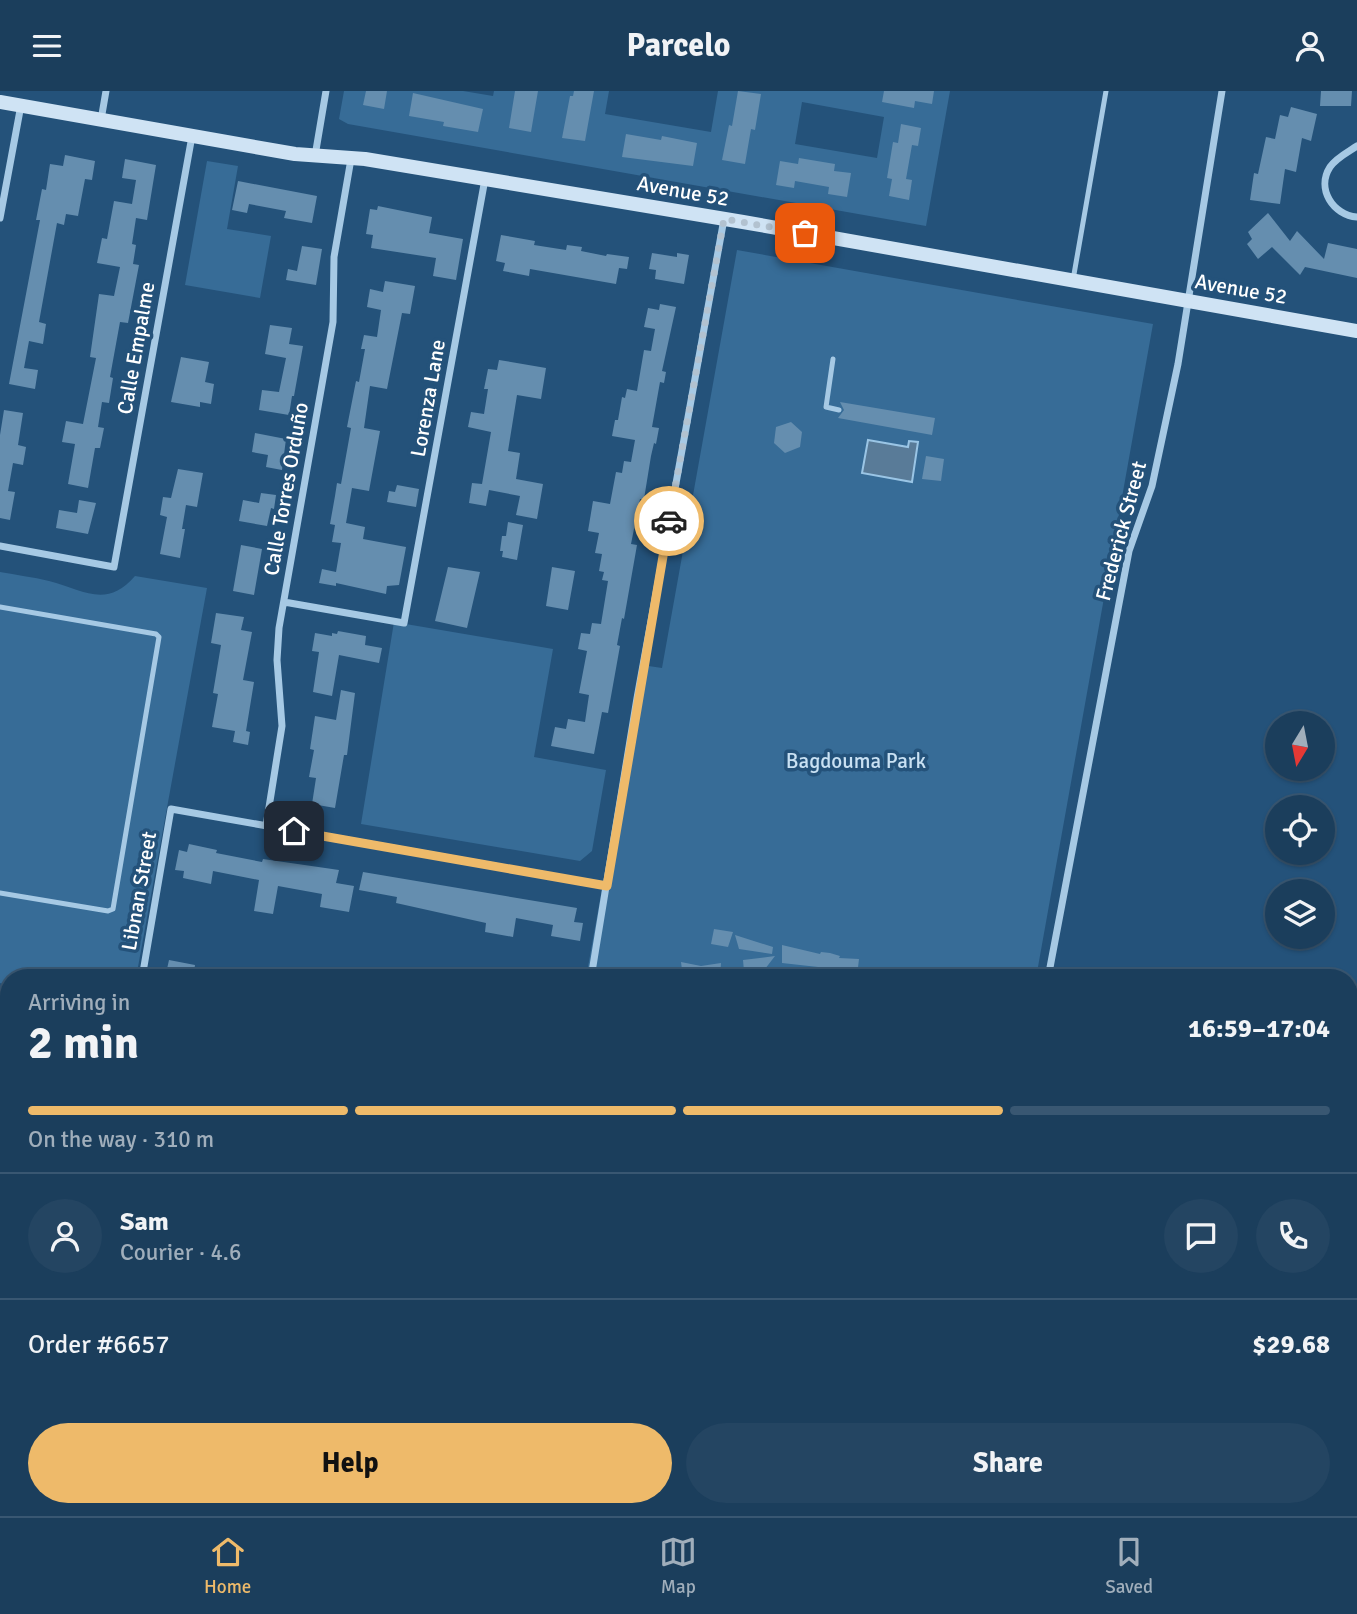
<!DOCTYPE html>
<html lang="en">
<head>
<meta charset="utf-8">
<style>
  :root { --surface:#1b3e5c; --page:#244562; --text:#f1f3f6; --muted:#a0aebb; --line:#395772; --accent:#eeba6a }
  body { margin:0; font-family:Signika,sans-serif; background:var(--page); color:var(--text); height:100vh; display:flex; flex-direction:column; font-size:26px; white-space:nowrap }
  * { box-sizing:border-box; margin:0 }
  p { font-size:23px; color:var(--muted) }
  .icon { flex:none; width:38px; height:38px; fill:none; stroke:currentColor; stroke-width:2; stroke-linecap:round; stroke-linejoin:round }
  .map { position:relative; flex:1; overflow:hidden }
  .drawer { position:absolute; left:0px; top:878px; width:1358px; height:548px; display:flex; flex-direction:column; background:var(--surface); border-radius:28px 28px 0 0; box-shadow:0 2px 5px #0004,0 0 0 2px var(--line) }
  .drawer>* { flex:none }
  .needle { width:46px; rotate:190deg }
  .tools { position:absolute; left:1265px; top:620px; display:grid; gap:14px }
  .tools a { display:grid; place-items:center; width:70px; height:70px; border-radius:50%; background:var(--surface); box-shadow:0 2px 5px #0004,0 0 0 2px var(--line); font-size:35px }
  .pin { position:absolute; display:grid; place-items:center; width:60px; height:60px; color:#fff; margin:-30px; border-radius:14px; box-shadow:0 4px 10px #0006 }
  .courier { position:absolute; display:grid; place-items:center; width:70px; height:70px; margin:-35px; border:5px solid #eeba6a; border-radius:50%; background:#fff; color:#222; box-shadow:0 2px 9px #0007 }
  .head em { font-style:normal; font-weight:700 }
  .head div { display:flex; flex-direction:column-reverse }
  .head { display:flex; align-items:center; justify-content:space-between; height:119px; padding:0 28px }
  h1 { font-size:46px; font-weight:700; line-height:52px }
  .bar { display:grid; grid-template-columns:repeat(4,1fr); gap:10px 7px; align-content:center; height:84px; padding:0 28px }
  .bar i { height:9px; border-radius:5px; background:var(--line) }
  .bar .active { background:var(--accent) }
  .bar p { grid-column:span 4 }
  .line { display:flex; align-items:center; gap:18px; padding:0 28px; border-top:2px solid var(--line) }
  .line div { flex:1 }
  .round { display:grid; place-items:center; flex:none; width:74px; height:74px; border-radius:37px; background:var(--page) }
  .primary-button { display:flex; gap:14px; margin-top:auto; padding:14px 28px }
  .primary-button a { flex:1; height:80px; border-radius:42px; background:var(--accent); color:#111; font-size:28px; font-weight:700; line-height:80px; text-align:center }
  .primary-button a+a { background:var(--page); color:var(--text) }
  header { display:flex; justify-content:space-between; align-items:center; height:91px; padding:0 28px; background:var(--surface); font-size:32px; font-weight:700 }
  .dock { display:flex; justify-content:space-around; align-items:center; height:98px; border-top:2px solid var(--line); background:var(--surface); font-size:19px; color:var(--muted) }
  .dock a { display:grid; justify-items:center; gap:4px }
  .dock .active { color:var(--accent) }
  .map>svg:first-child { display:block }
  .green { fill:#376c97; fill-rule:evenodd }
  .water { fill:#597b98; stroke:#9ac5e5; stroke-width:2 }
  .building { fill:#658eaf }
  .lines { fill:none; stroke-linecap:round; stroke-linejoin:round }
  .service { stroke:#a6c9e4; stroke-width:5 }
  .minor { stroke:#a6c9e4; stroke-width:7 }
  .secondary { stroke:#cfe3f4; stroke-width:14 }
  .done { stroke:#b2c2d0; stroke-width:7; stroke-dasharray:0 12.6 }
  .route { stroke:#eeba6a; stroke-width:9 }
  .labels { text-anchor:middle; stroke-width:7; stroke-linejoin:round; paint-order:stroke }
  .street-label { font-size:21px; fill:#fff; stroke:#24527a }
  .park-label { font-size:21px; fill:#c9e1f3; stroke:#24527a }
</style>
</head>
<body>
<header><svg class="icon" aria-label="menu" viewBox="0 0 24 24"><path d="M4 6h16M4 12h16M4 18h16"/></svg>Parcelo<svg class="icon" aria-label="person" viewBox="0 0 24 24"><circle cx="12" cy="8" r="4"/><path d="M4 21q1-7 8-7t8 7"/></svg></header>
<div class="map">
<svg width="1357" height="1425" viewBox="0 0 1357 1425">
  <rect width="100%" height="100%" fill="#24527a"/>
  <!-- green -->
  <path class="green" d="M344 0H463L493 5 494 0H609L605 23 711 41 718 0H950L926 135 348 33 339 28ZM802 11 884 26 877 67 795 53Z
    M207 70 238 75 227 138 271 145 260 207 185 194Z
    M737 159 1153 233 1036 887H586L642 574 662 577Z
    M0 481C16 484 33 486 49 490 83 499 107 518 135 485L207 497 136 887H9V894L0 892Z
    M394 531 553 558 534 666 606 679 592 760 580 770 361 733Z
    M226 1418H942L940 1425H225Z"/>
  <!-- water -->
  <path class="water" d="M868 349 908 356 909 350 918 351 912 391 862 382Z"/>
  <!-- building -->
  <path class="building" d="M366 0H387L384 18 363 14Z
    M515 0H538L531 41 509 37Z
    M574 0H594L585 50 562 47 570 5H573Z
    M738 0 761 3 755 39 751 38 745 73 722 69 729 34 732 35Z
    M884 0H934L932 13 915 10 914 17 882 11Z
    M1321 0H1352L1351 15H1320Z
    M413 2 483 18 478 41 443 35 444 31 409 25Z
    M1291 16 1317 23 1311 50 1302 47 1296 81 1285 78 1280 113 1250 109 1254 82 1258 83 1266 46 1275 48 1280 24 1288 26Z
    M901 33 921 37 918 55 912 54 906 88 912 89 909 109 889 105 892 88 887 87 893 51 898 52Z
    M626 43 661 49 662 45 697 52 693 75 622 66Z
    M65 64 95 70 92 89 85 88 78 125 66 123 64 134 57 132 39 231 46 233 43 253 29 250 24 277 38 279 35 298 9 293 40 129H36L42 98 46 99 50 73 63 75Z
    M799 67 835 73 834 80 851 82 847 106 828 103 829 96 795 90 794 97 776 94 780 70 798 73Z
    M125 68 156 74 147 129 136 127 132 153 136 154 133 173 139 174 128 232 120 231 110 286 113 287 109 312 102 311 98 336 104 337 100 357H95L88 397 68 393 75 353 62 351 66 330 83 333 96 267 90 266 99 203 114 205 120 176 97 172 102 147 107 148 114 110 132 113 136 89 122 87Z
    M238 90 317 105 312 132 284 127 286 120 249 113 247 122 232 119Z
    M378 115 432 126 429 142 463 148 456 189 433 185 436 167 371 157 373 144 366 143 370 118 377 119Z
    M1268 122 1290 150 1297 140 1324 168 1328 152 1357 158V187L1305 176 1300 184 1272 156 1258 168 1247 153 1252 148 1248 141Z
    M501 144 535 150 534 154 566 159 567 154 582 156 581 160 606 165 607 163 629 166 627 178 619 177 616 193 530 178 529 185 503 180 505 172 496 170Z
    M302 155 322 158 316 194 286 189 288 178 297 180Z
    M652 162 677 166V162L689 164 684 193 655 188 656 179 649 178Z
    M385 190 415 195 410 223 402 222 387 298 370 295 364 337 380 340 369 400 352 397 346 432 365 436 363 448 406 456 399 494 387 495 386 503 336 492V495L319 492 322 478 336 481 341 452 332 451 335 434 330 433 335 405 337 392 341 393 351 337 347 336 356 290 359 291 365 258H361L364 244 377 246 381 219 367 216 370 198 383 201Z
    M660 213 676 216 662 280 666 281 664 292 660 291 652 336 659 337 656 353 654 352 651 365 644 408H640L631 453 637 454 624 528 622 527 617 554 620 555 608 622 602 621 594 663 551 655 555 636 566 638 568 628 585 631 589 604 579 602 587 560 578 558 581 542 590 543 592 532 601 533 608 490 602 489 604 481 599 480 602 463 595 462 599 442 588 440 593 410 610 413 616 381 622 382 624 370 631 371 635 349 612 345 615 329H618L622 306 625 307 627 298 637 300 644 259 651 260 655 238 644 236 648 217 659 219Z
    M270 234 292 237 289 253 303 255 294 305H292L289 324 259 319 262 299 279 301 286 267 265 263Z
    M181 266 209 271 205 291 214 293 211 313 200 311V316L171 311Z
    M499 269 546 277 541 308 517 304 508 360 520 362 516 388 543 393 537 428 516 424 520 405 489 399 486 415 469 412 472 392 482 393 491 341 468 336 471 321 484 323 488 298H484L488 278 497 279Z
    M840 311 935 327 932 344 838 327 844 319Z
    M4 319 23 322 18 354 26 356 23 374 13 372 8 400 15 401 10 429 0 427V344Z
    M791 331 802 341 800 356 785 362 774 352 776 336Z
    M255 342 286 348 282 379 266 376 268 364 252 361Z
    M926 365 944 368 941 390 922 388Z
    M178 378 203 382 197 416 186 414 182 438H185L180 467 160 463 167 426 160 424 163 406 171 407Z
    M397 394 419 398 416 416 387 411 389 400 395 401Z
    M261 402 276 404 274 418 271 417 267 435 239 430 243 409 259 412Z
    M79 409 96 412 88 443 56 437 59 419 77 422Z
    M508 431 523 434 517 469 502 466 503 460H500L502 445H506Z
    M241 454 262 458 254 504 233 500Z
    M448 476 480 481 467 537 435 530Z
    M552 476 575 480 568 519 546 515Z
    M216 522 244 526 241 539 252 541 243 589 254 591 246 640 250 641 248 654 233 651 235 640 212 636 218 603 213 602 221 554 211 552Z
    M338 540 366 545 365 554 382 557 379 572 339 564 332 605 313 601 319 561 312 560 315 542 332 545V542L337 543Z
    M341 599 355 602 347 664H344L335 717 312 713 316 687 309 686 314 659 310 658 315 625 336 629Z
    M189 753 217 759 216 762 262 771 263 768 339 779 336 792 354 795 349 821 320 816 322 803 278 795 273 823 254 820 259 789 213 780 211 793 183 787 184 780 175 779 179 759 187 761Z
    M363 781 577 817 574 831 583 832 580 850 551 845 553 834 516 827 513 846 485 841 486 832 396 812 397 806 359 799Z
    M714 838 733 841 728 856 711 853Z
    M735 844 773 856 772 863 739 858Z
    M782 854 820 863 821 861 830 862 840 865 839 867 859 868 857 885 837 879V881L827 880 818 878V876L782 872Z
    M775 865 765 878 761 887H741L744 880 743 869Z
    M169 869 195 874 193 887H165Z
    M681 871 701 875 721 872 720 887H683Z"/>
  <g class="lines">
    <!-- service -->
    <path class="service" d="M1073 189 1106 0
      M833 268 826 316 839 319
      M0 516 156 543 159 546 113 818 108 820 0 802
      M0 1085 9 1086
      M0 1092 9 1093
      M1349 1180 1357 1181
      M0 1233 9 1235
      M0 1240 9 1241
      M1136 1418H1143
      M1209 1418 1239 1425"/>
    <!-- minor -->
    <path class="minor" d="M101 29 106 0
      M1357 55C1348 61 1336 67 1330 76 1316 98 1333 124 1357 126
      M315 65 326 0
      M0 127 21 14
      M0 455 114 476 192 45
      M284 511 404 532 485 88
      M266 735 282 635 277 569 279 537 333 231 334 166 351 68
      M142 887 171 718 607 795
      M591 887 637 607 724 128
      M1048 887 1129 460 1152 395 1178 273 1222 0
      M0 913 9 914
      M0 1157 9 1109
      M946 1425 948 1418"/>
    <!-- secondary -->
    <path class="secondary" d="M0 11 295 63 365 68 743 131 1357 240"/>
  </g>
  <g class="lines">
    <!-- done -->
    <path class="done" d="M669 430 724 128 805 142"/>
    <!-- route -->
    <path class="route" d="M294 740 607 795 669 430"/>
  </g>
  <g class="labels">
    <!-- street labels -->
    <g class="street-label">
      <text transform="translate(683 100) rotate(10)" y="7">Avenue 52</text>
      <text transform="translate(1241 198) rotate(10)" y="7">Avenue 52</text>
      <text transform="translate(136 257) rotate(-80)" y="7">Calle Empalme</text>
      <text transform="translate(428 307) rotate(-80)" y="7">Lorenza Lane</text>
      <text transform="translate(286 398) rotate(-80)" y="7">Calle Torres Orduño</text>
      <text transform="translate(1121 440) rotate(-75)" y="7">Frederick Street</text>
      <text transform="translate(139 800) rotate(-80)" y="7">Libnan Street</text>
    </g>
    <!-- park labels -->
    <g class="park-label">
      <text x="856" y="677">Bagdouma Park</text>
    </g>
  </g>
</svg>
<div class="tools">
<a><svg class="needle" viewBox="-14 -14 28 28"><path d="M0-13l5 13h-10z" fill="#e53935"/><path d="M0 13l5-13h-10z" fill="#a0aebb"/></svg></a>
<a><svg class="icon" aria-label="locate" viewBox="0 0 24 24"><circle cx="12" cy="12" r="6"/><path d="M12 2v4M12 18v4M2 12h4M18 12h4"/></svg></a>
<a><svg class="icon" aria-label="layers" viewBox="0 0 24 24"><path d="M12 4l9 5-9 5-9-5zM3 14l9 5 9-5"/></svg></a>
</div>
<div class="pin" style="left:805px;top:142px;background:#ea580c"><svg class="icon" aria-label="bag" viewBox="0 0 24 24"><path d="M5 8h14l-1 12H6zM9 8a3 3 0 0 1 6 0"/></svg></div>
<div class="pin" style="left:294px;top:740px;background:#1f2937"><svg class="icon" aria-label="home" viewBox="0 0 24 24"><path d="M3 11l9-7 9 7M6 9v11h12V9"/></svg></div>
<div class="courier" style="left:669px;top:430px"><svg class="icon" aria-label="car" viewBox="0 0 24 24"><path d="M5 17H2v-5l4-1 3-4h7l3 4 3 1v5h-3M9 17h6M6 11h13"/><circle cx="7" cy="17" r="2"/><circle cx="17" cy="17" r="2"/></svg></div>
<section class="drawer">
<div class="head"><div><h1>2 min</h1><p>Arriving in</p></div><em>16:59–17:04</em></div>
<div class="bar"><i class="active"></i><i class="active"></i><i class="active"></i><i></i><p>On the way · 310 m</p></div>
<div class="line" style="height:126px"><a class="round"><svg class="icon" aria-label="person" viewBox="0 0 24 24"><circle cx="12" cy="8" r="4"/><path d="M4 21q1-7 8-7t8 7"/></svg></a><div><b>Sam</b><p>Courier · 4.6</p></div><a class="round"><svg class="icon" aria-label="chat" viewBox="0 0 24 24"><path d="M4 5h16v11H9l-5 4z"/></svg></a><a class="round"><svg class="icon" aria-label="phone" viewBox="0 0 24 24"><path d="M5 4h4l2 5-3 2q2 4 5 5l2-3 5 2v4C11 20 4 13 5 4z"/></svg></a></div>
<div class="line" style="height:91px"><div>Order #6657</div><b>$29.68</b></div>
<div class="primary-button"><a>Help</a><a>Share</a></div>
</section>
</div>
<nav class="dock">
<a class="active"><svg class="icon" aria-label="home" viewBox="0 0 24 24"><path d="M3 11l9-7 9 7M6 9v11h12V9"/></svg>Home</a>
<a><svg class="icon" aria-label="map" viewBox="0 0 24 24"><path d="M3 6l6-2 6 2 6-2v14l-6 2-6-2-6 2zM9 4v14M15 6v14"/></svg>Map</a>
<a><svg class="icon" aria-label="saved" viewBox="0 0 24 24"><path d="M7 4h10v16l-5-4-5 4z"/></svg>Saved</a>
</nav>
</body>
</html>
